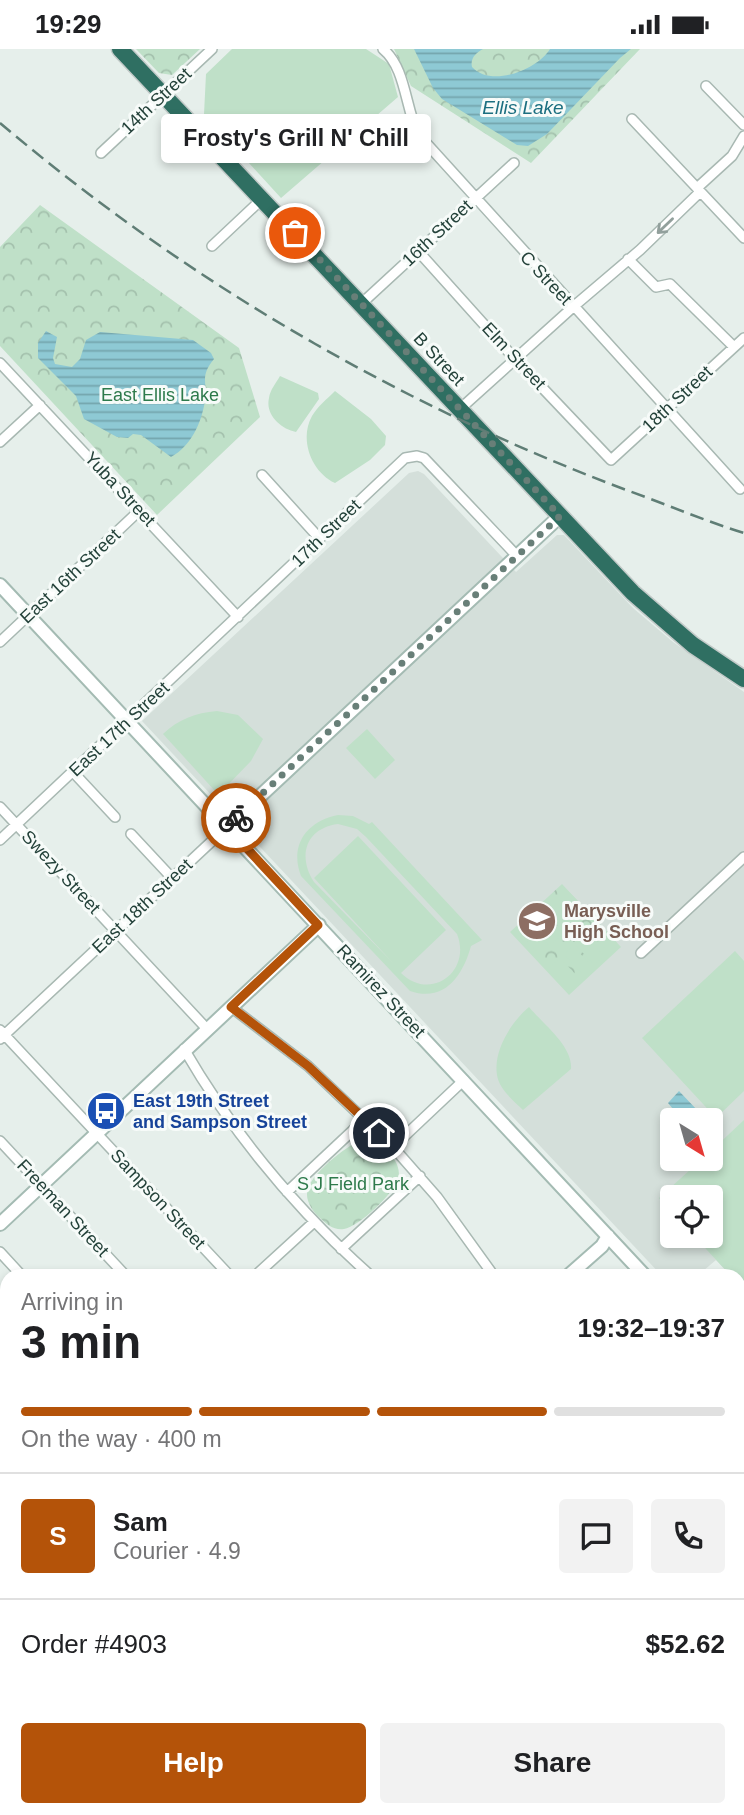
<!DOCTYPE html>
<html lang="en">
<head>
<meta charset="utf-8">
<style>
  :root { --surface:#fff; --page:#f2f2f2; --text:#202124; --muted:#757577; --line:#e0e0e0; --accent:#b45309 }
  body { margin:0; font-family:Arial,sans-serif; background:var(--page); color:var(--text); height:100vh; display:flex; flex-direction:column; font-size:26px; white-space:nowrap }
  * { box-sizing:border-box; margin:0 }
  p { font-size:23px; color:var(--muted) }
  .icon { flex:none; width:38px; height:38px; fill:none; stroke:currentColor; stroke-width:2; stroke-linecap:round; stroke-linejoin:round }
  .map { position:relative; flex:1; overflow:hidden }
  .details { position:absolute; left:0px; top:1220px; width:746px; height:548px; display:flex; flex-direction:column; background:var(--surface); border-radius:21px 21px 0 0; box-shadow:0 4px 10px #0003 }
  .details>* { flex:none }
  .needle { width:46px; rotate:143deg }
  .tools { position:absolute; left:660px; top:1059px; display:grid; gap:14px }
  .tools a { display:grid; place-items:center; width:63px; height:63px; border-radius:7px; background:var(--surface); box-shadow:0 4px 10px #0003; font-size:35px }
  .pin { position:absolute; display:grid; place-items:center; width:60px; height:60px; color:#fff; margin:-30px; border:4px solid #fff; border-radius:50%; box-shadow:0 2px 7px #0007 }
  .courier { position:absolute; display:grid; place-items:center; width:70px; height:70px; margin:-35px; border:5px solid #b45309; border-radius:50%; background:#fff; color:#222; box-shadow:0 2px 9px #0007 }
  .bubble { position:absolute; height:49px; border-radius:7px; background:var(--surface); box-shadow:0 4px 10px #0003; font-size:23px; font-weight:700; line-height:49px; text-align:center }
  .headline em { font-style:normal; font-weight:700 }
  .headline div { display:flex; flex-direction:column-reverse }
  .headline { display:flex; align-items:center; justify-content:space-between; height:119px; padding:0 21px }
  h1 { font-size:46px; font-weight:700; line-height:52px }
  .bar { display:grid; grid-template-columns:repeat(4,1fr); gap:10px 7px; align-content:center; height:84px; padding:0 21px }
  .bar i { height:9px; border-radius:5px; background:var(--line) }
  .bar .selected { background:var(--accent) }
  .bar p { grid-column:span 4 }
  .line { display:flex; align-items:center; gap:18px; padding:0 21px; border-top:2px solid var(--line) }
  .line div { flex:1 }
  .round { display:grid; place-items:center; flex:none; width:74px; height:74px; border-radius:7px; background:var(--page) }
  .button { display:flex; gap:14px; margin-top:auto; padding:14px 21px }
  .button a { flex:1; height:80px; border-radius:7px; background:var(--accent); color:#fff; font-size:28px; font-weight:700; line-height:80px; text-align:center }
  .button a+a { background:var(--page); color:var(--text) }
  .status { display:flex; justify-content:space-between; align-items:center; height:49px; padding:0 35px; background:var(--surface); direction:ltr }
  .status svg { height:19px; fill:currentColor }
  .map>svg:first-child { display:block }
  .built { fill:#d4dfda; fill-rule:evenodd }
  .park { fill:url(#park-crowns) }
  .pitch { fill:#bfe0c8; fill-rule:evenodd }
  .water { fill:url(#water-rules) }
  .lines { fill:none; stroke-linecap:round; stroke-linejoin:round }
  .street-casing { stroke:#a8b8b2; stroke-width:12 }
  .secondary-casing { stroke:#a4bbb3; stroke-width:16 }
  .highway-casing { stroke:#c2cac8; stroke-width:19 }
  .street { stroke:#fff; stroke-width:9 }
  .secondary { stroke:#fff; stroke-width:12 }
  .highway { stroke:#2f6f62; stroke-width:16 }
  .rail { stroke:#5f7d75; stroke-width:2.5; stroke-dasharray:14 7; stroke-linecap:butt }
  .oneway { stroke:#92a09c }
  .done { stroke:#687f78; stroke-width:7; stroke-dasharray:0 12.6 }
  .route { stroke:#b45309; stroke-width:9 }
  .labels { text-anchor:middle; stroke-width:6; stroke-linejoin:round; paint-order:stroke }
  .street-label { font-size:18px; fill:#24423a; stroke:#f7fbf9 }
  .park-label { font-size:18px; fill:#2d7a4b; stroke:#f7fbf9 }
  .education-label { font-size:18px; font-weight:bold; fill:#785e54; stroke:#f7fbf9; text-anchor:start }
  .transit-label { font-size:18px; font-weight:bold; fill:#164399; stroke:#f7fbf9; text-anchor:start }
  .water-label { font-size:19px; font-style:italic; fill:#1c6f80; stroke:#f7fbf9 }
</style>
</head>
<body>
<div class="status"><b>19:29</b><svg viewBox="0 0 49 12"><path d="M0 12V9h3v3zM5 12V6h3v6zM10 12V3h3v9zM15 12V0h3v12zM26 1h20v11H26zM47 4h2v5h-2z"/></svg></div>
<div class="map">
<svg width="744" height="1766" viewBox="0 0 744 1766">
  <defs>
    <pattern id="park-crowns" width="20" height="18" patternUnits="userSpaceOnUse" patternTransform="scale(1.75)"><rect width="20" height="18" fill="#bfe0c8"/><path d="M2 6a3 3 0 1 1 6 0M12 15a3 3 0 1 1 6 0" fill="none" stroke="#a4c1ad"/></pattern>
    <pattern id="water-rules" width="6" height="5" patternUnits="userSpaceOnUse" patternTransform="scale(1.75)"><rect width="6" height="5" fill="#8ec9d4"/><path d="M0 2.5h6" fill="none" stroke="#74a5ad"/></pattern>
  </defs>
  <rect width="100%" height="100%" fill="#e6efeb"/>
  <!-- built -->
  <path class="built" d="M418 422 424 425 516 523 557 486H564L633 559 673 593 744 643V1240L739 1234 738 1227H731L716 1211 703 1222 706 1227H662L142 672 409 424ZM672 1071H710V1110H672ZM672 1148H710V1186H672Z"/>
  <!-- park -->
  <path class="park" d="M136 0H200L172 26 159 24Z
    M394 0H640L531 114 411 37Z
    M40 156 239 299 260 368 157 466 0 297V198Z
    M562 835 621 898 569 946 510 883Z
    M362 1090C378 1091 404 1111 398 1130 394 1144 359 1178 344 1180 335 1182 326 1175 320 1169 314 1164 307 1154 307 1146 306 1127 347 1097 362 1090Z
    M7 1479V1612L0 1605V1485Z"/>
  <!-- pitch -->
  <path class="pitch" d="M232 0H366L389 15 398 48 281 149 204 65 206 25Z
    M280 327 318 344 319 350 296 383C281 380 265 366 269 349 270 341 276 334 280 327Z
    M335 342 371 370 386 387 385 396 370 411 335 434C311 423 299 390 312 367 318 357 327 350 335 342Z
    M217 662 238 666 263 690 251 712 222 742H215L163 685C179 670 195 664 217 662Z
    M367 680 395 711 375 730 346 699Z
    M338 766 353 767 369 775 372 773 482 891 471 897C463 926 445 954 410 942L301 827C289 796 307 772 338 766ZM338 775 357 780 366 788 457 885C472 923 430 953 401 924L446 881 358 787 314 829 393 914 314 833C297 807 306 779 338 775Z
    M568 842 588 862 578 871 559 851Z
    M555 854 574 874 565 883 545 863Z
    M543 865 563 885 553 894 534 874Z
    M598 873 617 894 608 903 588 882Z
    M531 877 550 898 540 906 521 886Z
    M585 887 604 907 594 916 575 895Z
    M573 897 592 917 583 926 564 905Z
    M735 902 744 912V1042L716 1069 642 989Z
    M560 909 579 929 570 938 550 918Z
    M529 958C543 975 573 997 571 1020L523 1061C513 1051 499 1040 497 1026 493 1002 511 973 529 958Z
    M744 1071V1240L739 1234 738 1227H731L694 1187 710 1186V1148H672V1164L659 1149 702 1110H710L711 1102Z"/>
  <!-- water -->
  <path class="water" d="M414 0H483C476 4 470 9 472 18 491 39 537 21 550 0H631L620 9 547 85 528 97 517 96 442 50 433 39Z
    M46 282 57 288 53 309 55 315 72 318 80 310 86 291 100 283 193 291 211 304 214 310C199 328 208 333 205 352 201 375 191 397 171 408L141 386 133 385 128 389 117 388 84 370 76 347 38 309V294Z
    M679 1042 698 1062 688 1071H672V1082L664 1073 678 1066 668 1054Z"/>
  <g class="lines">
    <!-- street casing -->
    <g class="street-casing">
      <path id="street" d="M383 0C406 19 405 58 418 85L740 440
        M706 37 744 76
        M632 70 744 189
        M101 104 212 0
        M697 139 732 107 744 87
        M212 197 262 150
        M418 202 515 310 611 411 744 289
        M628 210 656 238 670 235 734 298
        M361 255 514 114
        M0 314 238 568
        M460 360 573 258 640 201 700 143
        M0 393 40 356
        M262 426 320 490
        M0 593 140 461
        M73 723 115 768
        M0 758 207 980
        M131 785 172 829
        M0 791 405 409 417 407 424 409 517 507
        M641 904 744 808
        M231 958 308 1017 393 1098 437 1148 494 1227
        M0 981 230 1227
        M0 990 227 778
        M184 1000C234 1086 297 1161 371 1227
        M0 1092 126 1227
        M393 1098 464 1031
        M287 1143 365 1070
        M341 1200 420 1127
        M0 1203 22 1227
        M255 1227 314 1173
        M0 1314 7 1322
        M738 1370 744 1365
        M0 1467 7 1461
        M738 1538 744 1533
        M0 1619 7 1626
        M738 1691 744 1686
        M135 1760 140 1766
        M730 1760 735 1766
        M0 1763 2 1766
        M590 1766 596 1760"/>
    </g>
    <!-- secondary casing -->
    <g class="secondary-casing">
      <path id="secondary" d="M0 536 645 1227
        M227 778 560 467
        M0 1175 319 876
        M568 1227 602 1197 608 1187
        M738 1326 744 1332
        M0 1426 7 1433
        M0 1742 7 1738
        M310 1760 315 1766"/>
    </g>
    <!-- highway casing -->
    <g class="highway-casing">
      <path id="highway" d="M120 0 633 544 693 596 744 630"/>
    </g>
    <!-- street -->
    <use href="#street" class="street"/>
    <!-- secondary -->
    <use href="#secondary" class="secondary"/>
    <!-- highway -->
    <use href="#highway" class="highway"/>
    <!-- rail -->
    <path class="rail" d="M0 74C188 233 399 356 629 442 668 456 705 472 744 484"/>
  </g>
  <!-- one-way arrows -->
  <defs><path id="oneway-shaft" d="M-6 0H5M1.5-3L5.5 0L1.5 3" fill="none" stroke-width="1.6" stroke-linecap="round" stroke-linejoin="round" transform="scale(1.75)"/></defs>
  <use class="oneway" href="#oneway-shaft" transform="translate(665 177) rotate(136)"/>
  <g class="lines">
    <!-- done -->
    <path class="done" d="M236 769 560 467 295 184"/>
    <!-- route -->
    <path class="route" d="M236 769 227 778 318 876 231 958 308 1017 379 1084"/>
  </g>
  <!-- icons -->
  <defs>
    <g id="school-disc" transform="scale(2.0125)"><circle r="9.5" fill="#8d6e63" stroke="#f7fbf9"/><path d="M0-5L7-2L0 1L-7-2ZM-4 1L0 2.5L4 1V4Q0 6-4 4Z" fill="#fff"/></g>
    <g id="bus-disc" transform="scale(2.0125)"><circle r="9.5" fill="#1a4fb4" stroke="#f7fbf9"/><path d="M-5-6H5V4H4V6H2V4H-2V6H-4V4H-5ZM-3.5-4V0h7V-4ZM-3.5 1.2v1.5H-2V1.2ZM2 1.2v1.5H3.5V1.2Z" fill="#fff"/></g>
  </defs>
  <g fill-rule="evenodd">
    <use href="#school-disc" x="537" y="872"/>
    <use href="#bus-disc" x="106" y="1062"/>
  </g>
  <g class="labels">
    <!-- street labels -->
    <g class="street-label">
      <text transform="translate(156 52) rotate(-43)" y="6">14th Street</text>
      <text transform="translate(437 184) rotate(-43)" y="6">16th Street</text>
      <text transform="translate(546 229) rotate(47)" y="6">C Street</text>
      <text transform="translate(514 307) rotate(47)" y="6">Elm Street</text>
      <text transform="translate(439 310) rotate(47)" y="6">B Street</text>
      <text transform="translate(677 350) rotate(-43)" y="6">18th Street</text>
      <text transform="translate(120 440) rotate(47)" y="6">Yuba Street</text>
      <text transform="translate(326 484) rotate(-44)" y="6">17th Street</text>
      <text transform="translate(70 527) rotate(-43)" y="6">East 16th Street</text>
      <text transform="translate(119 680) rotate(-43)" y="6">East 17th Street</text>
      <text transform="translate(61 823) rotate(47)" y="6">Swezy Street</text>
      <text transform="translate(142 857) rotate(-43)" y="6">East 18th Street</text>
      <text transform="translate(381 942) rotate(47)" y="6">Ramirez Street</text>
      <text transform="translate(158 1150) rotate(47)" y="6">Sampson Street</text>
      <text transform="translate(63 1159) rotate(47)" y="6">Freeman Street</text>
    </g>
    <!-- park labels -->
    <g class="park-label">
      <text x="160" y="352">East Ellis Lake</text>
      <text x="353" y="1141">S J Field Park</text>
    </g>
    <!-- education labels -->
    <g class="education-label">
      <text x="564" y="868">Marysville<tspan x="564" dy="21">High School</tspan></text>
    </g>
    <!-- transit labels -->
    <g class="transit-label">
      <text x="133" y="1058">East 19th Street<tspan x="133" dy="21">and Sampson Street</tspan></text>
    </g>
    <!-- water labels -->
    <g class="water-label">
      <text x="523" y="65">Ellis Lake</text>
    </g>
  </g>
</svg>
<div class="tools">
<a><svg class="needle" viewBox="-14 -14 28 28"><path d="M0-13l5 13h-10z" fill="#e53935"/><path d="M0 13l5-13h-10z" fill="#757577"/></svg></a>
<a><svg class="icon" aria-label="locate" viewBox="0 0 24 24"><circle cx="12" cy="12" r="6"/><path d="M12 2v4M12 18v4M2 12h4M18 12h4"/></svg></a>
</div>
<div class="pin" style="left:295px;top:184px;background:#ea580c"><svg class="icon" aria-label="bag" viewBox="0 0 24 24"><path d="M5 8h14l-1 12H6zM9 8a3 3 0 0 1 6 0"/></svg></div>
<div class="pin" style="left:379px;top:1084px;background:#1f2937"><svg class="icon" aria-label="home" viewBox="0 0 24 24"><path d="M3 11l9-7 9 7M6 9v11h12V9"/></svg></div>
<div class="courier" style="left:236px;top:769px"><svg class="icon" aria-label="bike" viewBox="0 0 24 24"><circle cx="6" cy="16" r="4"/><circle cx="18" cy="16" r="4"/><path d="M6 16l4-8h5l3 8M10 8l3 8H6M13 5h3"/></svg></div>
<div class="bubble" style="left:161px;top:65px;width:270px">Frosty's Grill N' Chill</div>
<section class="details">
<div class="headline"><div><h1>3 min</h1><p>Arriving in</p></div><em>19:32–19:37</em></div>
<div class="bar"><i class="selected"></i><i class="selected"></i><i class="selected"></i><i></i><p>On the way · 400 m</p></div>
<div class="line" style="height:126px"><b class="round" style="background:var(--accent);color:#fff">S</b><div><b>Sam</b><p>Courier · 4.9</p></div><a class="round"><svg class="icon" aria-label="chat" viewBox="0 0 24 24"><path d="M4 5h16v11H9l-5 4z"/></svg></a><a class="round"><svg class="icon" aria-label="phone" viewBox="0 0 24 24"><path d="M5 4h4l2 5-3 2q2 4 5 5l2-3 5 2v4C11 20 4 13 5 4z"/></svg></a></div>
<div class="line" style="height:91px"><div>Order #4903</div><b>$52.62</b></div>
<div class="button"><a>Help</a><a>Share</a></div>
</section>
</div>
</body>
</html>
